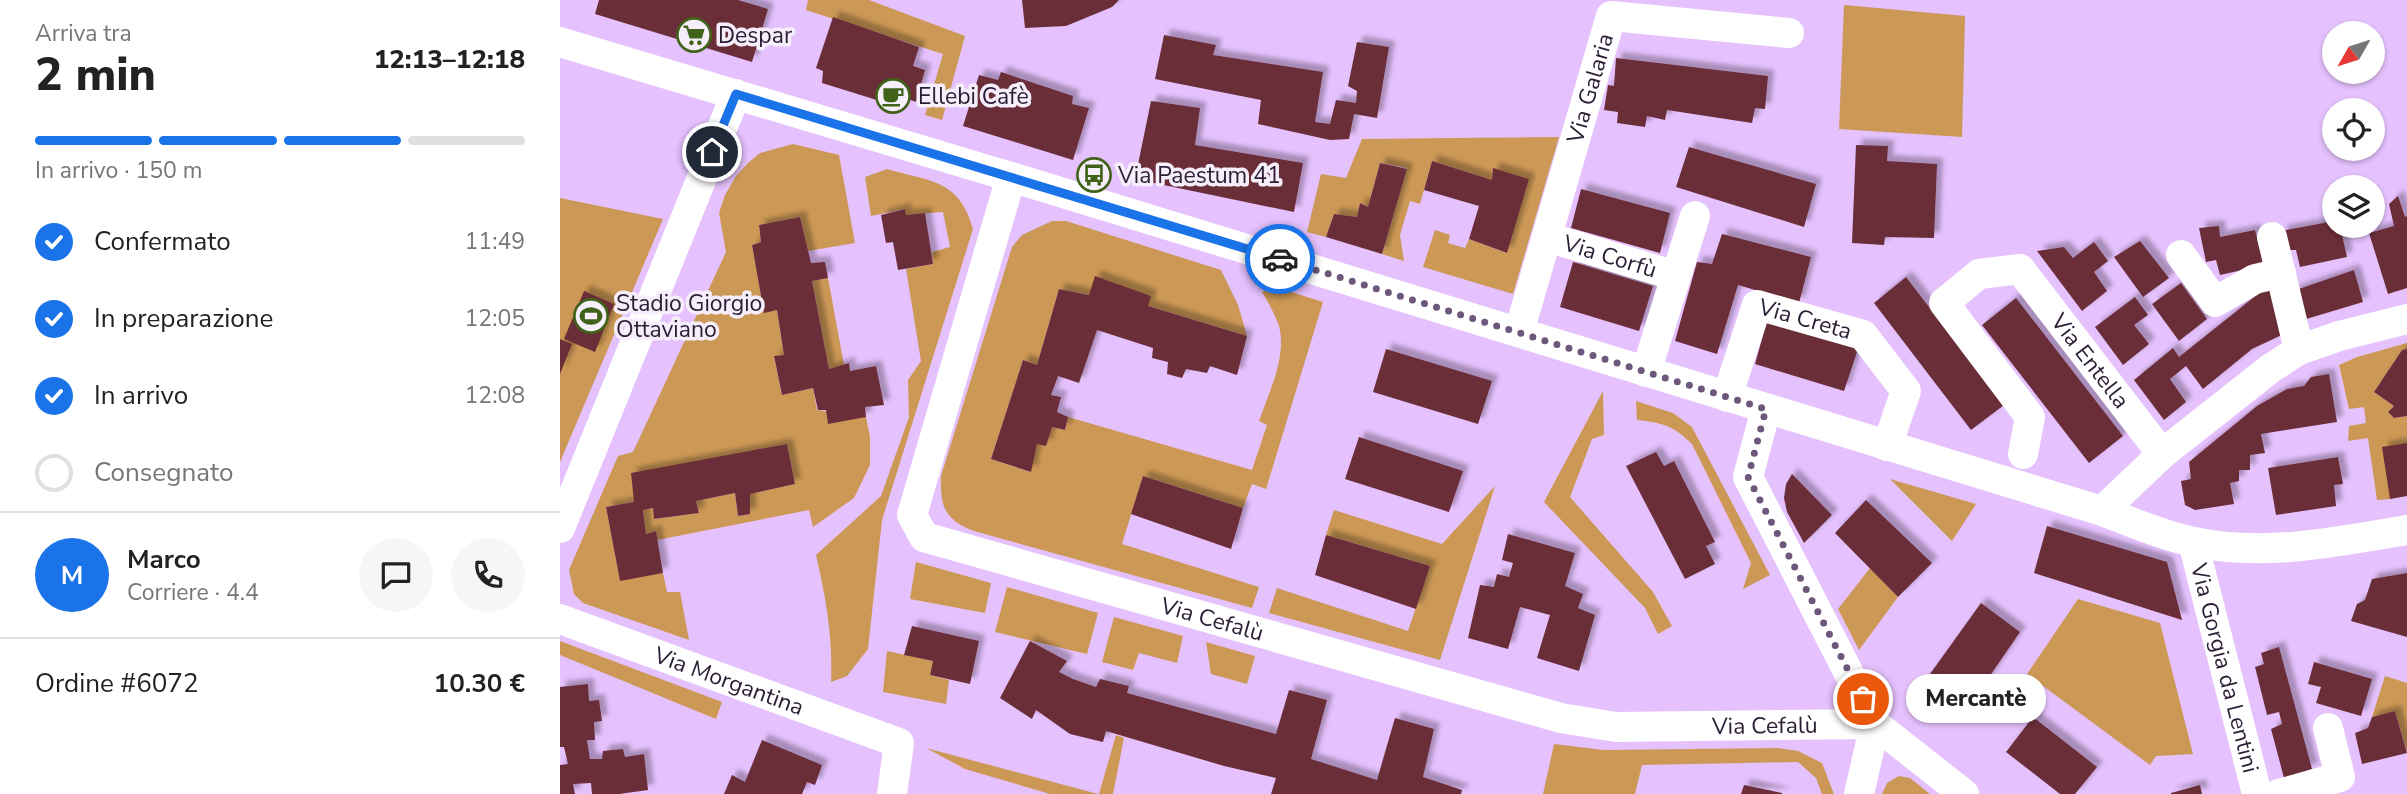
<!DOCTYPE html>
<html lang="it">
<head>
<meta charset="utf-8">
<style>
  :root { --surface:#fff; --page:#f6f6f6; --text:#222; --muted:#767676; --line:#e0e0e0; --accent:#1a73e8 }
  body { margin:0; font-family:"Nunito Sans",sans-serif; background:var(--page); color:var(--text); height:100vh; display:flex; flex-direction:column; font-size:26px; white-space:nowrap }
  * { box-sizing:border-box; margin:0 }
  p { font-size:23px; color:var(--muted) }
  .icon { flex:none; width:38px; height:38px; fill:none; stroke:currentColor; stroke-width:2; stroke-linecap:round; stroke-linejoin:round }
  .map { position:relative; flex:1; overflow:hidden }
  .side { display:flex; flex-direction:column; background:var(--surface); width:560px }
  .side>* { flex:none }
  .needle { width:46px; rotate:231deg }
  .tools { position:absolute; left:1762px; top:21px; display:grid; gap:14px }
  .tools a { display:grid; place-items:center; width:63px; height:63px; border-radius:50%; background:var(--surface); box-shadow:0 2px 5px #0004; font-size:35px }
  .pin { position:absolute; display:grid; place-items:center; width:60px; height:60px; color:#fff; margin:-30px; border:4px solid #fff; border-radius:50%; box-shadow:0 2px 7px #0007 }
  .courier { position:absolute; display:grid; place-items:center; width:70px; height:70px; margin:-35px; border:5px solid #1a73e8; border-radius:50%; background:#fff; color:#222; box-shadow:0 2px 9px #0007 }
  .bubble { position:absolute; height:49px; border-radius:24px; background:var(--surface); box-shadow:0 2px 5px #0004; font-size:23px; font-weight:800; line-height:49px; text-align:center }
  .summary em { font-style:normal; font-weight:800 }
  .summary div { display:flex; flex-direction:column-reverse }
  .summary { display:flex; align-items:center; justify-content:space-between; height:119px; padding:0 35px }
  h1 { font-size:46px; font-weight:800; line-height:52px }
  .bar { display:grid; grid-template-columns:repeat(4,1fr); gap:10px 7px; align-content:center; height:84px; padding:0 35px }
  .bar i { height:9px; border-radius:5px; background:var(--line) }
  .bar .active { background:var(--accent) }
  .bar p { grid-column:span 4 }
  .line { display:flex; align-items:center; gap:18px; padding:0 35px; border-top:2px solid var(--line) }
  .line div { flex:1 }
  .round { display:grid; place-items:center; flex:none; width:74px; height:74px; border-radius:37px; background:var(--page) }
  ol { padding:0 35px; list-style:none }
  li { display:flex; align-items:center; gap:21px; height:77px }
  li p { margin-inline-start:auto }
  li .icon { padding:7px; border-radius:50%; background:var(--accent); color:#fff; stroke-width:4 }
  li:last-child { color:var(--muted) }
  li i { width:38px; height:38px; border:4px solid var(--line); border-radius:50% }
  main { display:flex; flex:1; min-height:0 }
  .map>svg:first-child { display:block }
  .green { fill:#cc9855 }
  .building { fill:#6b2d38; filter:url(#shadow) }
  .lines { fill:none; stroke-linecap:round; stroke-linejoin:round }
  .minor { stroke:#fff; stroke-width:30 }
  .done { stroke:#6d577b; stroke-width:7; stroke-dasharray:0 12.6 }
  .route { stroke:#1a73e8; stroke-width:9 }
  .labels { text-anchor:middle; stroke-width:7; stroke-linejoin:round; paint-order:stroke }
  .poi-label { font-size:23px; fill:#2c1e35; stroke:#f6effb; text-anchor:start }
  .street-label { font-size:23px; fill:#2c1e35; stroke:#f6effb }
</style>
</head>
<body>
<main>
<section class="side">
<div class="summary"><div><h1>2 min</h1><p>Arriva tra</p></div><em>12:13–12:18</em></div>
<div class="bar"><i class="active"></i><i class="active"></i><i class="active"></i><i></i><p>In arrivo · 150 m</p></div>
<ol>
<li><svg class="icon" aria-label="check" viewBox="0 0 24 24"><path d="M5 12l5 5 9-10"/></svg>Confermato<p>11:49</p></li>
<li><svg class="icon" aria-label="check" viewBox="0 0 24 24"><path d="M5 12l5 5 9-10"/></svg>In preparazione<p>12:05</p></li>
<li><svg class="icon" aria-label="check" viewBox="0 0 24 24"><path d="M5 12l5 5 9-10"/></svg>In arrivo<p>12:08</p></li>
<li><i></i>Consegnato</li>
</ol>
<div class="line" style="height:126px"><b class="round" style="background:var(--accent);color:#fff">M</b><div><b>Marco</b><p>Corriere · 4.4</p></div><a class="round"><svg class="icon" aria-label="chat" viewBox="0 0 24 24"><path d="M4 5h16v11H9l-5 4z"/></svg></a><a class="round"><svg class="icon" aria-label="phone" viewBox="0 0 24 24"><path d="M5 4h4l2 5-3 2q2 4 5 5l2-3 5 2v4C11 20 4 13 5 4z"/></svg></a></div>
<div class="line" style="height:91px"><div>Ordine #6072</div><b>10.30 €</b></div>
</section>
<div class="map">
<svg width="1847" height="794" viewBox="0 0 1847 794">
  <defs>
    <filter id="shadow"><feDropShadow dx="6" dy="-6" stdDeviation="2" flood-color="#0004"/></filter>
  </defs>
  <rect width="100%" height="100%" fill="#e5c1fd"/>
  <!-- green -->
  <path class="green" d="M248 0H309L405 36 382 120 365 115 383 54 246 10Z
    M1284 5 1405 16 1402 137 1279 129Z
    M999 137 953 294 863 267 875 230 890 235 888 243 905 248 909 239 946 253 933 168 932 180 872 161 860 204 850 201 840 235 844 261 822 254 847 168 820 163 808 207 800 203 797 217 774 214 766 237 747 232 761 174 786 178 802 139Z
    M233 144 279 155 295 243 248 251 240 217 199 225 201 242 192 245 204 312 217 310 224 355 214 357 222 395 253 388 257 410 306 417 310 437V465L294 498 253 527 249 510 97 540 96 531 86 534 83 510 93 508 95 519 139 513 136 501 175 493 178 516 190 514V494L235 484 227 444 74 502 46 507 60 580 103 573 107 592H120L129 640 23 603 14 594 9 570 58 456 73 452 166 252 159 213 165 195 176 176 188 163 200 153Z
    M327 169C371 182 399 179 413 229L322 520 308 649 287 676 271 682C273 638 266 598 256 555L321 496 349 417 348 380 361 361 346 269 373 264 372 252 390 247 383 212 346 215 344 209 311 216 305 177Z
    M0 198 103 219 0 462Z
    M492 221H506L661 270 678 305 687 336 588 306 499 289 477 365 463 360 431 459 470 472 477 444 492 427 505 430 508 417 692 470 707 425 699 421C709 392 727 357 719 326 715 314 708 302 702 292L712 286 763 302 706 489 692 484 683 508 583 476 562 544 699 587 692 608 414 531C385 520 380 507 381 476L452 247 462 235Z
    M268 278 284 365 269 369 252 281Z
    M1847 343V349L1842 350 1814 392 1834 406 1828 412 1834 418 1847 416V443L1830 499 1817 500 1808 438 1788 441 1789 426 1806 423 1804 407 1789 409 1779 365 1797 357Z
    M1043 391 1044 435 1032 439 1010 497 1093 592 1112 626 1098 634 1085 608 984 502Z
    M1076 401 1113 413 1132 427 1210 575 1183 589 1191 563 1132 444C1113 425 1102 423 1077 420Z
    M1330 479 1416 504 1392 541Z
    M935 486 880 660 709 613 717 588 848 631 870 566 766 535 774 510 882 544Z
    M356 562 431 583 425 613 350 599Z
    M1310 568 1338 597 1299 650 1278 609Z
    M447 587 538 613 527 654 435 632Z
    M1518 599 1600 623 1633 754 1596 756 1590 765 1467 674Z
    M554 617 623 636 617 663 579 653 573 670 542 662Z
    M0 641 162 702 156 719 0 655Z
    M646 642 695 656 687 684 651 674Z
    M327 651 373 661 370 675 389 680 386 704 323 692Z
    M1825 676 1847 683V752L1835 711 1812 717Z
    M556 735 564 738 553 794H539Z
    M994 744 1044 750 1218 748 1238 751 1262 763 1274 794H1262L1256 778 1238 762 1082 765 1075 794H983Z
    M366 748 538 794H490L405 769Z
    M1339 776 1350 778 1370 794H1322L1327 783Z"/>
  <!-- building -->
  <path class="building" d="M39 0H178L208 9 192 62 35 14Z
    M462 0H559L552 7 506 26 465 28Z
    M273 17 359 47 353 66 365 70 356 102 340 96 336 106 262 83 263 71 256 68Z
    M604 35 656 45 653 55 763 72 755 122 770 124 776 100 796 103 797 91 788 86 797 42 829 47 817 118 794 114 789 139 770 140 698 124 701 100 595 79Z
    M1056 58 1208 76 1205 109 1195 108 1192 123 1107 110 1105 120 1087 116 1085 127 1057 123 1058 112 1044 110 1048 85 1054 86Z
    M441 72 513 96 512 104 529 108 513 160 403 126 419 75 438 80Z
    M591 101 640 108 635 145 743 163 734 212 575 179Z
    M1296 145 1328 146 1327 161 1377 164 1374 238 1325 237 1324 245 1292 243Z
    M1129 147 1256 184 1244 227 1116 187Z
    M872 161 932 180 933 168 969 179 947 253 909 239 919 206 864 190Z
    M820 163 847 169 822 254 766 237 774 214 797 217 800 203 808 207Z
    M1021 189 1110 213 1100 253 1011 228Z
    M1838 196 1845 217 1847 216V288L1828 294 1809 233 1834 226 1829 204Z
    M345 209 346 215 365 213 373 264 338 270 333 242 326 243 321 215Z
    M240 217 251 263 265 262 268 278 252 281 269 369 289 363 290 371 316 366 324 405 305 407 306 417 268 424 266 410H258L253 388 222 395 214 356 224 355 217 310 204 313 192 245 201 242 199 225Z
    M1774 221V226H1780L1787 257 1740 267 1736 250H1723L1721 231Z
    M1659 226 1660 237 1695 230 1704 265 1660 275 1656 260 1646 262 1639 228Z
    M1162 234 1251 257 1239 303 1178 285 1157 354 1115 341 1137 262 1152 264Z
    M1580 241 1609 278 1583 297 1554 257Z
    M1534 242 1548 261 1534 272 1547 291 1522 311 1477 251 1504 247 1513 258Z
    M1013 262 1093 286 1079 331 1000 307Z
    M1794 270 1803 302 1743 320 1733 291Z
    M535 276 591 296 588 306 687 336 677 375 650 366 647 373 626 369 622 378 607 374 608 362 592 358 593 348 537 330 519 383 498 376 491 395 501 397 497 412 508 417 505 430 492 427 486 446 477 444 471 472 431 459 463 360 477 365 499 289 529 295Z
    M1346 277 1444 405 1411 430 1314 303Z
    M1621 283 1647 319 1619 341 1592 304Z
    M1708 286 1726 333 1692 349 1643 389 1626 366 1610 379 1626 402 1604 420 1574 380 1613 348 1619 357Z
    M24 291 54 304 35 352 4 339Z
    M1575 297 1588 315 1574 325 1589 344 1563 365 1535 327Z
    M1456 298 1563 436 1529 463 1422 325Z
    M1207 321 1298 349 1284 391 1195 364Z
    M0 339 12 344 0 374Z
    M826 349 932 381 918 424 813 392Z
    M1847 349V416L1834 418 1828 412 1834 406 1814 392 1842 350Z
    M1769 374 1777 422 1701 434 1705 453 1690 455V470H1679V481L1670 483 1674 504 1635 510 1625 505 1621 481 1631 479 1629 462 1697 406 1727 389 1744 386 1751 377Z
    M799 437 903 471 889 512 785 479Z
    M1847 443V496L1830 499 1822 447Z
    M227 444 235 484 190 494V514L178 516 175 493 136 501 139 513 94 519 93 508 83 510 86 534 96 531 103 573 60 581 46 507 74 502 71 473Z
    M1096 452 1104 466 1114 461 1155 542 1146 546 1155 564 1125 579 1066 466Z
    M1778 457 1783 484 1774 485 1776 506 1716 515 1708 468Z
    M1232 474 1272 515 1244 543 1227 512 1224 498 1226 484Z
    M583 476 683 508 671 549 571 514Z
    M1306 500 1372 563 1338 597 1275 533Z
    M1487 526 1607 562 1622 620 1474 573Z
    M948 534 1015 553 1005 586 1023 594 1018 608 1035 615 1019 671 977 658 990 615 960 607 948 649 908 638 920 585 934 587 937 574 949 577 953 563 942 560Z
    M766 535 870 566 856 609 755 575Z
    M1847 573V637L1791 621 1797 604 1805 600 1812 579Z
    M1421 603 1460 632 1407 709 1365 681Z
    M352 626 419 641 410 684 370 675 373 661 344 655Z
    M470 641 507 661 499 672 513 679 536 687 540 679 569 686 567 693 716 734 729 690 767 700 751 759 817 780 835 718 874 729 863 777 902 790 901 794H711L716 778 664 766 546 731 543 742 510 734 476 710 472 719 440 698Z
    M1719 647 1752 769 1724 778 1711 729 1722 724 1719 712 1707 715 1695 667 1704 664 1701 653Z
    M1754 662 1812 679 1801 716 1756 703 1761 687 1748 684Z
    M28 684 29 701 39 700 42 721 34 722 35 740H27L30 759H42L43 751 63 749 65 757 84 754 88 790 59 794H32L31 783 13 784 15 794H0V765L8 764 4 747H0V687Z
    M1835 711 1847 753 1802 764 1795 733 1808 728 1812 717Z
    M1473 717 1537 767 1515 794H1500L1446 752Z
    M202 740 262 765 255 785 247 782 242 794H164L172 775 185 782Z
    M1184 785 1222 793V794H1181Z
    M1640 785 1642 794H1611V793Z"/>
  <g class="lines">
    <!-- minor -->
    <g class="minor">
      <path d="M0 42 451 177 1542 511C1572 522 1603 536 1634 542 1704 557 1777 542 1847 530"/>
      <path id="s1" d="M451 177 352 515 364 537 1001 718 1056 727 1315 724 1299 794"/>
      <path id="s2" d="M987 237 1116 276"/>
      <path d="M1712 237 1739 350"/>
      <path d="M1621 255 1655 302 1695 279 1721 273"/>
      <path id="s3" d="M959 332 1051 16 1229 33"/>
      <path d="M1086 372 1135 216"/>
      <path id="s4" d="M1167 397 1197 305 1303 335 1346 391 1327 446"/>
      <path d="M1206 409 1188 477 1315 724 1404 794"/>
      <path id="s5" d="M1463 454 1470 417 1384 303 1419 274 1460 269 1602 454"/>
      <path d="M1542 511 1602 454 1711 368 1739 350 1779 336 1847 319"/>
      <path d="M0 528 176 94"/>
      <path id="s6" d="M1633 542 1697 794"/>
      <path id="s7" d="M0 619 339 743 332 794"/>
      <path d="M1719 794 1780 777 1768 728"/>
    </g>
  </g>
  <g class="lines">
    <!-- done -->
    <path class="done" d="M720 259 1206 409 1188 477 1303 699"/>
    <!-- route -->
    <path class="route" d="M152 152 176 94 720 259"/>
  </g>
  <!-- icons -->
  <defs>
    <g id="supermarket-ring" transform="scale(1.75)"><circle r="9.5" fill="#f6effb" stroke="#406219" stroke-width="1.5"/><path d="M-6-5.5h2.5l.6 2H6L4.5 2H-2.5L-4.4-4H-6ZM-1.5 3.2a1.3 1.3 0 1 0 .1 0ZM3 3.2a1.3 1.3 0 1 0 .1 0Z" fill="#406219"/></g>
    <g id="cafe-ring" transform="scale(1.75)"><circle r="9.5" fill="#f6effb" stroke="#406219" stroke-width="1.5"/><path d="M-5.5-4.5H6V0H3Q3 3.5 0 3.5H-2.5Q-5.5 3.5-5.5 0ZM3-3.2v2h1.7v-2ZM-6 4.5H4V6H-6Z" fill="#406219"/></g>
    <g id="bus-ring" transform="scale(1.75)"><circle r="9.5" fill="#f6effb" stroke="#406219" stroke-width="1.5"/><path d="M-5-6H5V4H4V6H2V4H-2V6H-4V4H-5ZM-3.5-4V0h7V-4ZM-3.5 1.2v1.5H-2V1.2ZM2 1.2v1.5H3.5V1.2Z" fill="#406219"/></g>
    <g id="stadium-ring" transform="scale(1.75)"><circle r="9.5" fill="#f6effb" stroke="#406219" stroke-width="1.5"/><path d="M0-5a6.5 5 0 1 0 0 10a6.5 5 0 1 0 0-10ZM-3.5-1.8h7v3.6h-7Z" fill="#406219"/></g>
  </defs>
  <g fill-rule="evenodd">
    <use href="#supermarket-ring" x="134" y="35"/>
    <use href="#cafe-ring" x="333" y="96"/>
    <use href="#bus-ring" x="534" y="175"/>
    <use href="#stadium-ring" x="31" y="316"/>
  </g>
  <g class="labels">
    <!-- poi labels -->
    <g class="poi-label">
      <text x="158" y="43">Despar</text>
      <text x="358" y="104">Ellebi Cafè</text>
      <text x="558" y="183">Via Paestum 41</text>
      <text x="56" y="311">Stadio Giorgio<tspan x="56" dy="26">Ottaviano</tspan></text>
    </g>
    <!-- street labels -->
    <g class="street-label">
      <text dy="8" stroke="none"><textPath href="#s3" startOffset="254">Via Galaria</textPath></text>
      <text dy="8" stroke="none"><textPath href="#s2" startOffset="66">Via Corfù</textPath></text>
      <text dy="8" stroke="none"><textPath href="#s4" startOffset="147">Via Creta</textPath></text>
      <text dy="8" stroke="none"><textPath href="#s5" startOffset="383">Via Entella</textPath></text>
      <text dy="8" stroke="none"><textPath href="#s1" startOffset="677">Via Cefalù</textPath></text>
      <text dy="8" stroke="none"><textPath href="#s6" startOffset="130">Via Gorgia da Lentini</textPath></text>
      <text dy="8" stroke="none"><textPath href="#s7" startOffset="180">Via Morgantina</textPath></text>
      <text dy="8" stroke="none"><textPath href="#s1" startOffset="1244">Via Cefalù</textPath></text>
    </g>
  </g>
</svg>
<div class="tools">
<a><svg class="needle" viewBox="-14 -14 28 28"><path d="M0-13l5 13h-10z" fill="#e53935"/><path d="M0 13l5-13h-10z" fill="#767676"/></svg></a>
<a><svg class="icon" aria-label="locate" viewBox="0 0 24 24"><circle cx="12" cy="12" r="6"/><path d="M12 2v4M12 18v4M2 12h4M18 12h4"/></svg></a>
<a><svg class="icon" aria-label="layers" viewBox="0 0 24 24"><path d="M12 4l9 5-9 5-9-5zM3 14l9 5 9-5"/></svg></a>
</div>
<div class="pin" style="left:1303px;top:699px;background:#ea580c"><svg class="icon" aria-label="bag" viewBox="0 0 24 24"><path d="M5 8h14l-1 12H6zM9 8a3 3 0 0 1 6 0"/></svg></div>
<div class="pin" style="left:152px;top:152px;background:#1f2937"><svg class="icon" aria-label="home" viewBox="0 0 24 24"><path d="M3 11l9-7 9 7M6 9v11h12V9"/></svg></div>
<div class="courier" style="left:720px;top:259px"><svg class="icon" aria-label="car" viewBox="0 0 24 24"><path d="M5 17H2v-5l4-1 3-4h7l3 4 3 1v5h-3M9 17h6M6 11h13"/><circle cx="7" cy="17" r="2"/><circle cx="17" cy="17" r="2"/></svg></div>
<div class="bubble" style="left:1346px;top:674px;width:140px">Mercantè</div>
</div>
</main>
</body>
</html>
